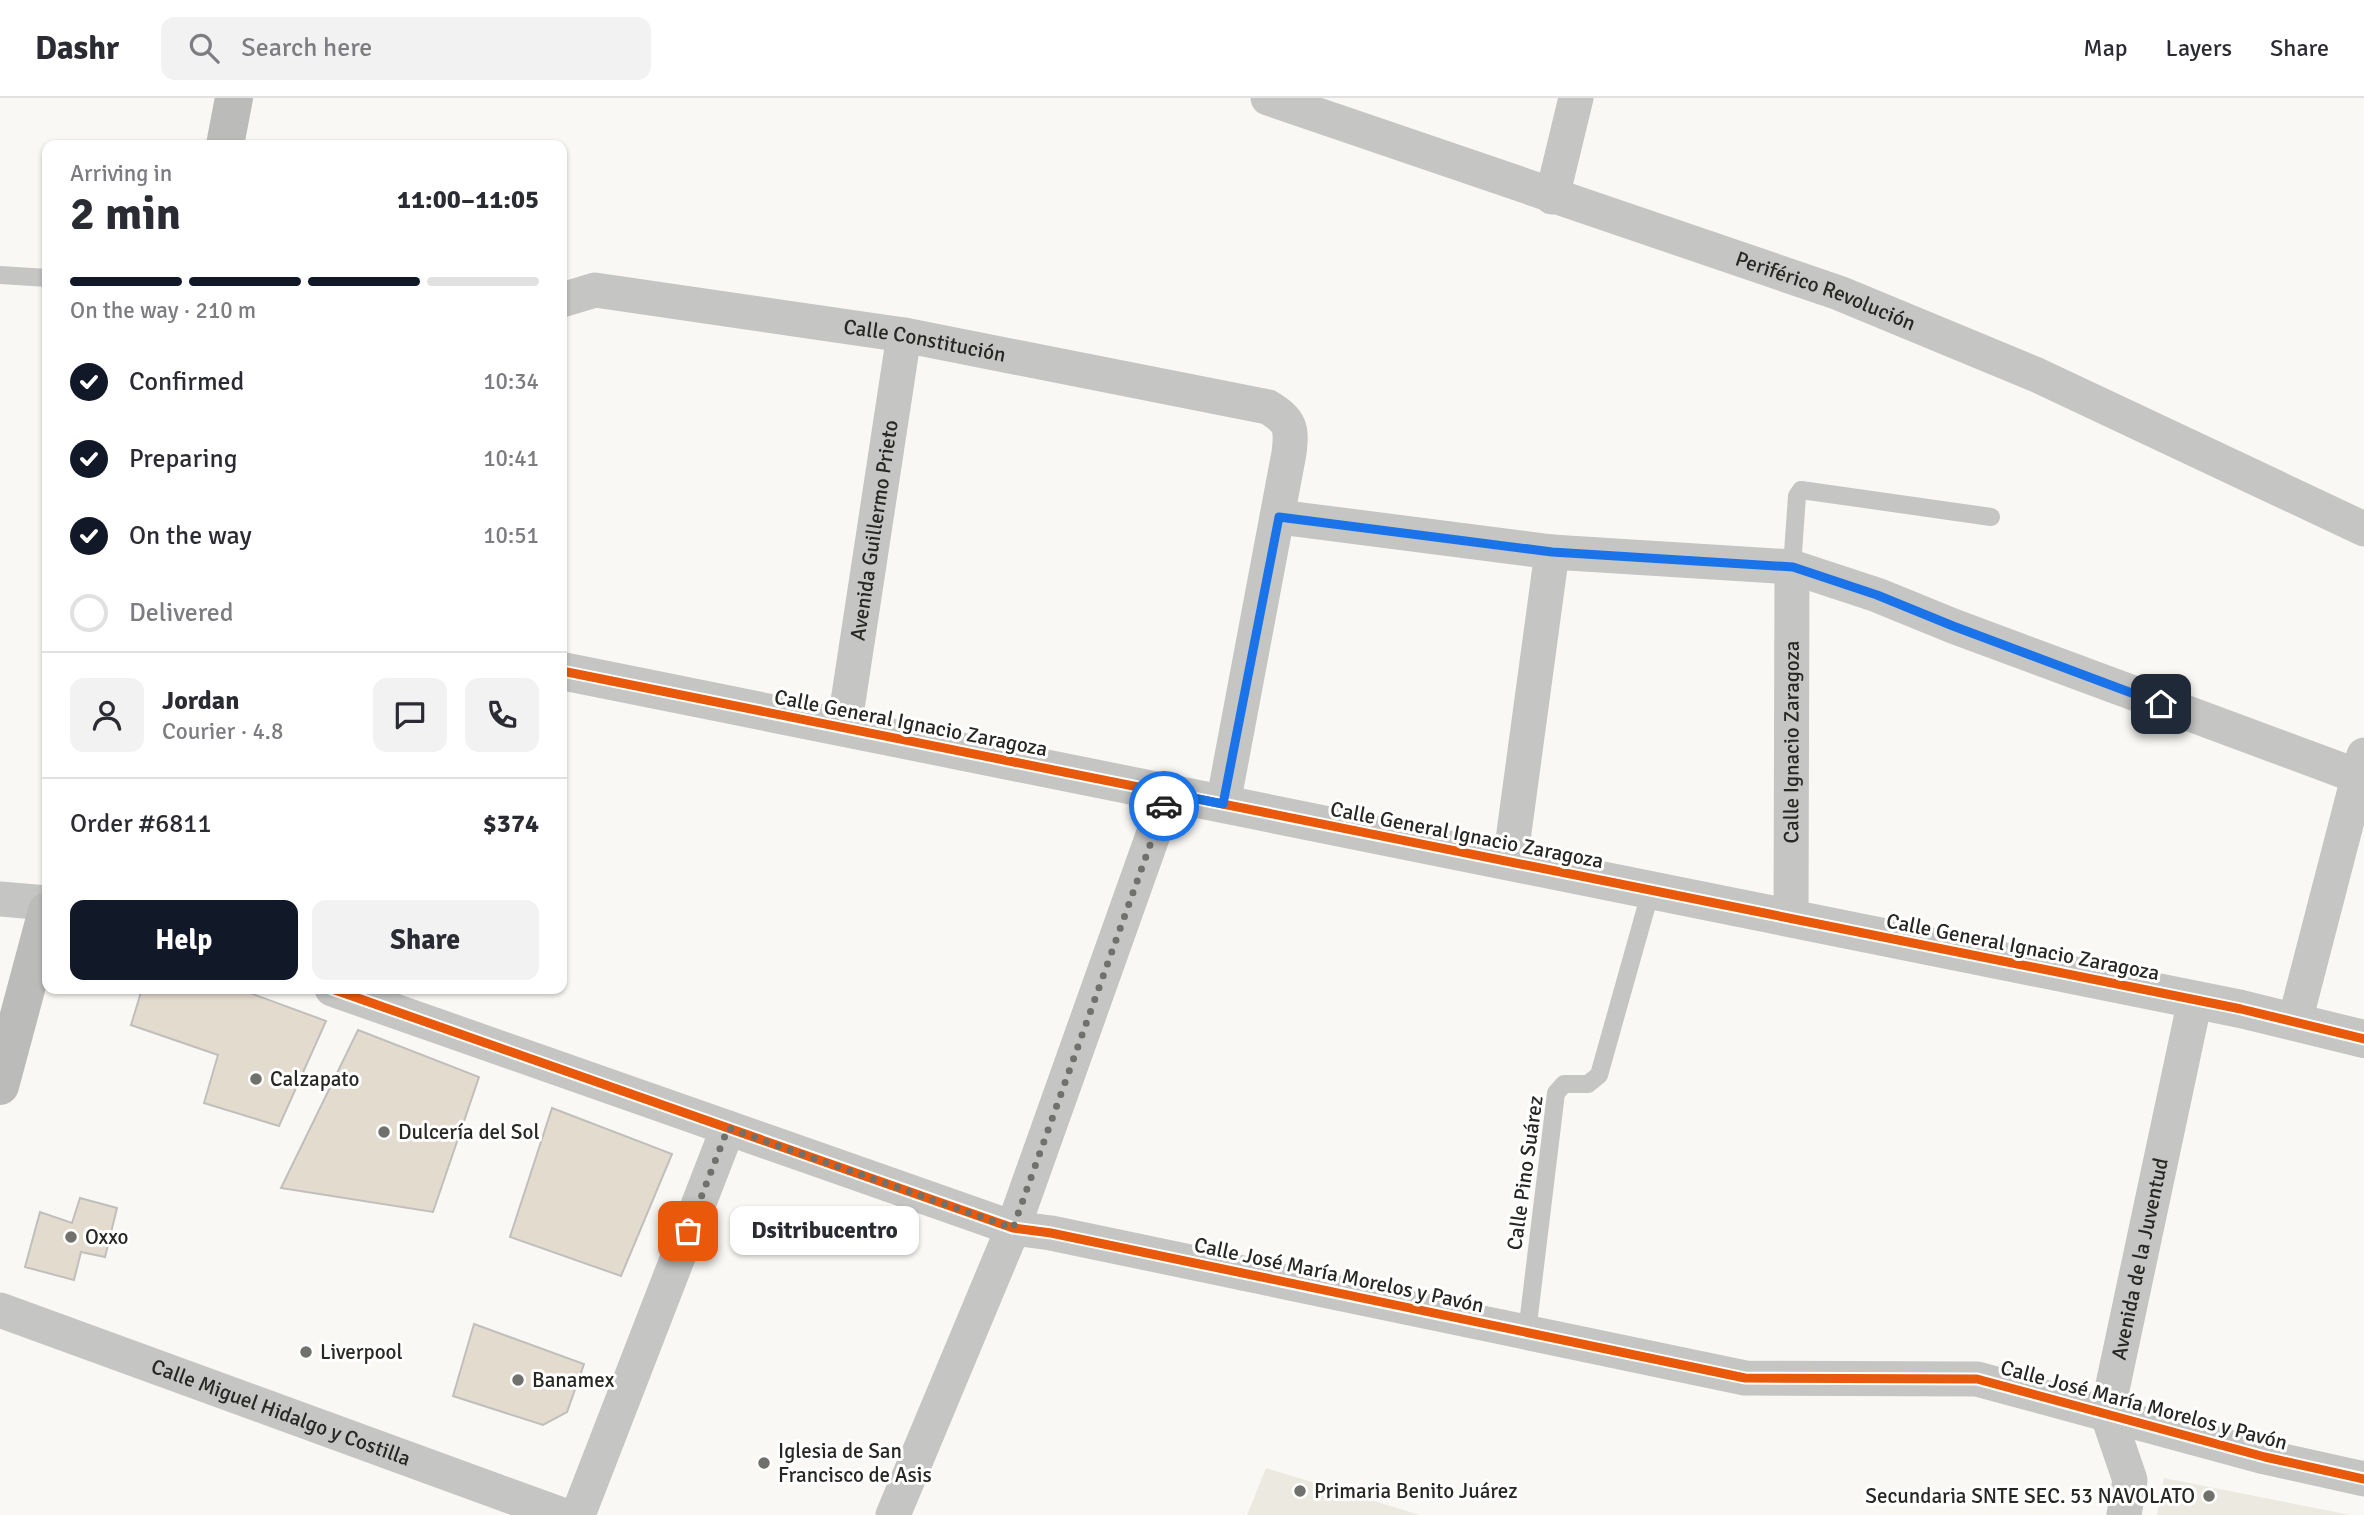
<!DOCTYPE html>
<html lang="en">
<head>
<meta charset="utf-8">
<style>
  :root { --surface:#fff; --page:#f2f2f3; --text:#2b2b33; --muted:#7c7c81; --line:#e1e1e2; --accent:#111827 }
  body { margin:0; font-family:Signika,sans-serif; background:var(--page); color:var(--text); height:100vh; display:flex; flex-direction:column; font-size:26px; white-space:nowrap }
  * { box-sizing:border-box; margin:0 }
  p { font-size:23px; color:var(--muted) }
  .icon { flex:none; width:38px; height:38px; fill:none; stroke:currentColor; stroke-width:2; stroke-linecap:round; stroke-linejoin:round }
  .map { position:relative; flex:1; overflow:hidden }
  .details { position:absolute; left:42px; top:42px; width:525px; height:854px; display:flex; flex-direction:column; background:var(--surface); border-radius:14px; box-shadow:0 2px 5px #0004 }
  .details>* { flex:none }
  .pin { position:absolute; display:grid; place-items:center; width:60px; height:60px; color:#fff; margin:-30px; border-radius:14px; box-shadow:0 4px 10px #0006 }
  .courier { position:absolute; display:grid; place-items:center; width:70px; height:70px; margin:-35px; border:5px solid #1a73e8; border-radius:50%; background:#fff; color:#222; box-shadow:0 2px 9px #0007 }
  .bubble { position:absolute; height:49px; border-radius:14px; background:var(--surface); box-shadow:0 2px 5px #0004; font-size:23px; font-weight:700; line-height:49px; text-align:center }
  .summary em { font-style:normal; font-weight:700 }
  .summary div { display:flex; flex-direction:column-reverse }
  .summary { display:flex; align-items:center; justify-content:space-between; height:119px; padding:0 28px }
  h1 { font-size:46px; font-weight:700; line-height:52px }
  .bar { display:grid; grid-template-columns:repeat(4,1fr); gap:10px 7px; align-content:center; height:84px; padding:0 28px }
  .bar i { height:9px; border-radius:5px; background:var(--line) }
  .bar .current { background:var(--accent) }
  .bar p { grid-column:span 4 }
  .line { display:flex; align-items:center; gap:18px; padding:0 28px; border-top:2px solid var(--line) }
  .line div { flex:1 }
  .round { display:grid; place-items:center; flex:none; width:74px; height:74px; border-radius:14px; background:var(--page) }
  ol { padding:0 28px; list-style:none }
  li { display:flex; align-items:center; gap:21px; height:77px }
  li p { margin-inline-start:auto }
  li .icon { padding:7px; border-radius:50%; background:var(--accent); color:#fff; stroke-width:4 }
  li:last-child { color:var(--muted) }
  li i { width:38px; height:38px; border:4px solid var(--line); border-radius:50% }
  .primary-button { display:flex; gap:14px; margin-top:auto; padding:14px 28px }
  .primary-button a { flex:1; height:80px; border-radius:14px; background:var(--accent); color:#fff; font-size:28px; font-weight:700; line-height:80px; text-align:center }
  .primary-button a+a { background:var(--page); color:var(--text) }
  header { display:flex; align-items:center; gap:42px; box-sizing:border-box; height:98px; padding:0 35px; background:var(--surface); border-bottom:2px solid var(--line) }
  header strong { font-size:33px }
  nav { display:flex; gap:38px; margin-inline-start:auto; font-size:24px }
  .search { width:490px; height:63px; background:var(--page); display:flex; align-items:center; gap:18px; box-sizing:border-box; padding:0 24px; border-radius:14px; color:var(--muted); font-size:26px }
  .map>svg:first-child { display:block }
  .built { fill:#eceae0 }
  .building { fill:#e4dbcf; stroke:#c0bfbc; stroke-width:2 }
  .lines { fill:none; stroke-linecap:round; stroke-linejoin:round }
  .service { stroke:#c5c5c4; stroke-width:18 }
  .minor { stroke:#c5c5c4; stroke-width:35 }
  .tertiary { stroke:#c5c5c4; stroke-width:38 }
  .secondary { stroke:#bbbbb9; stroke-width:38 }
  .cycleway-casing { stroke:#fff; stroke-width:13 }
  .cycleway { stroke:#e8590c; stroke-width:9 }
  .done { stroke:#70706d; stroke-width:7; stroke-dasharray:0 12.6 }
  .route { stroke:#1a73e8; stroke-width:9 }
  .poi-dot { fill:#70706d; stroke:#fff; stroke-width:2.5 }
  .labels { text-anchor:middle; stroke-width:6; stroke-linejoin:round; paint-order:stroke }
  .street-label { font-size:21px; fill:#272724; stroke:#fff }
  .poi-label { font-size:21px; fill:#272724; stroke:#fff; text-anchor:start }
</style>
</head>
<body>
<header>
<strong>Dashr</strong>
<div class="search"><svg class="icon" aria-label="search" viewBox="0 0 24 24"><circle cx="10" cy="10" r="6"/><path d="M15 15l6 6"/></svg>Search here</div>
<nav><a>Map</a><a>Layers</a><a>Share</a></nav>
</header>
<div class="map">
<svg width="2364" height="1417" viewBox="0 0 2364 1417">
  <rect width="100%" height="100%" fill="#f9f8f4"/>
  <!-- built -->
  <path class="built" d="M1266 1370 1420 1417H1247Z
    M2164 1380 2351 1417H2157Z"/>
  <!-- building -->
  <path class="building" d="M142 891H239L326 923 279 1028 204 1005 218 957 131 927Z
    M358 932 479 979 433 1114 281 1090Z
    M552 1010 672 1056 621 1178 510 1139Z
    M80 1100 117 1110 105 1159 81 1154 74 1182 25 1169 40 1114 72 1125Z
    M474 1226 584 1266 567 1314 543 1327 453 1298Z"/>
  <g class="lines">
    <!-- service -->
    <path class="service" d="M0 177 47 180
      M1792 469 1797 398 1801 392 1991 419
      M1527 1234 1556 995 1564 986H1588L1599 977 1651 792"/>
    <!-- minor -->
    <g class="minor">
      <path id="s1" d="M1268 0 1839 195 2037 277 2364 431"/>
      <path d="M1552 99 1576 0"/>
      <path id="s2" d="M562 202 595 192 904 237 1268 309C1291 323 1292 330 1289 355L1223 706"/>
      <path d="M1279 419 1552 454 1792 469 1877 497 1953 528 2357 678"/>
      <path id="s3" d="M844 630 904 237"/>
      <path d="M1510 764 1552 454"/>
      <path d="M0 801 47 805"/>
      <path id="s4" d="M1791 821 1792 469"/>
      <path d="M332 891 1013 1130 1051 1135 1745 1280 1977 1281 2265 1359 2364 1381"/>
      <path d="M2295 923 2364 657"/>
      <path id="s5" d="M0 1212 562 1417"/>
      <path d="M578 1417 728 1030"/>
      <path d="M893 1417 1013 1130 1168 695"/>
      <path id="s6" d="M2124 1417 2130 1382 2107 1315 2195 902"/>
    </g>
    <!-- tertiary -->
    <path class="tertiary" d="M562 573 2241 911 2364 941"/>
    <!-- secondary -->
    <path class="secondary" d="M225 47 234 0
      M0 988 47 813"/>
    <!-- cycleway casing -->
    <g class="cycleway-casing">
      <path id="cycleway" d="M562 573 2241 911 2364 941
        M332 891 1013 1130 1051 1135 1745 1280 1977 1281 2265 1359 2364 1381"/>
    </g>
    <!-- cycleway -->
    <use href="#cycleway" class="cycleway"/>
  </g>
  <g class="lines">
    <!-- done -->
    <path class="done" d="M688 1133 728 1030 1013 1130 1164 708"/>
    <!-- route -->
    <path class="route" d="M1164 708 1168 695 1223 706 1279 419 1552 454 1793 469 1877 497 1953 528 2161 606"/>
  </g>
  <!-- markers -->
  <g class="poi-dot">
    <circle cx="256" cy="981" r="7"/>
    <circle cx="384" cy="1034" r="7"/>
    <circle cx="71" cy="1139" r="7"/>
    <circle cx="306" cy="1254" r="7"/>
    <circle cx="518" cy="1282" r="7"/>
    <circle cx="764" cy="1365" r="7"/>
    <circle cx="1300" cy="1393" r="7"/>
    <circle cx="2209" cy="1398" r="7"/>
  </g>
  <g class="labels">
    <!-- street labels -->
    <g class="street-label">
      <text dy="7" stroke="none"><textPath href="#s1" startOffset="590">Periférico Revolución</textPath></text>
      <text dy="7" stroke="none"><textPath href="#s2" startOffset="368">Calle Constitución</textPath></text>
      <text dy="7" stroke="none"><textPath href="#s3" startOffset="200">Avenida Guillermo Prieto</textPath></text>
      <text transform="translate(911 625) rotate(11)" y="7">Calle General Ignacio Zaragoza</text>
      <text dy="7" stroke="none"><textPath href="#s4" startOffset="177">Calle Ignacio Zaragoza</textPath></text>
      <text transform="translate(1467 737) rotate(11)" y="7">Calle General Ignacio Zaragoza</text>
      <text transform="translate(2023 849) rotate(11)" y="7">Calle General Ignacio Zaragoza</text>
      <text transform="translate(1525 1075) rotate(-82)" y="7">Calle Pino Suárez</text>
      <text dy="7" stroke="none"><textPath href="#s6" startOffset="264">Avenida de la Juventud</textPath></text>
      <text transform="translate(1339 1177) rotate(12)" y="7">Calle José María Morelos y Pavón</text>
      <text transform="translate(2144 1307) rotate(15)" y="7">Calle José María Morelos y Pavón</text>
      <text dy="7" stroke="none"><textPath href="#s5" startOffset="299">Calle Miguel Hidalgo y Costilla</textPath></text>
    </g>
    <!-- poi labels -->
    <g class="poi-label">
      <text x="270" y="988">Calzapato</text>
      <text x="398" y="1041">Dulcería del Sol</text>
      <text x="85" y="1146">Oxxo</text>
      <text x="320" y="1261">Liverpool</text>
      <text x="532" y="1289">Banamex</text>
      <text x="778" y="1360">Iglesia de San<tspan x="778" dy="24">Francisco de Asis</tspan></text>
      <text x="1314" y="1400">Primaria Benito Juárez</text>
      <text x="2195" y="1405" text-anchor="end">Secundaria SNTE SEC. 53 NAVOLATO</text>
    </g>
  </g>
</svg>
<div class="pin" style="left:688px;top:1133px;background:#ea580c"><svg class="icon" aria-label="bag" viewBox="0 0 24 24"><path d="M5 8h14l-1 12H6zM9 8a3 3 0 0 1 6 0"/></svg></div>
<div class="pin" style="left:2161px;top:606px;background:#1f2937"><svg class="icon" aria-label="home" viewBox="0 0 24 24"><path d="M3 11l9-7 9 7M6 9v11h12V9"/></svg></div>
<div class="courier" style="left:1164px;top:708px"><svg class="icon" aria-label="car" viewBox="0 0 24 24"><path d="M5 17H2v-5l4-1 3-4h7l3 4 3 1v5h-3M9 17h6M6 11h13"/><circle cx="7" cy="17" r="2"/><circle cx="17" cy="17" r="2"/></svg></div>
<div class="bubble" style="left:730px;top:1108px;width:189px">Dsitribucentro</div>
<section class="details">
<div class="summary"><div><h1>2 min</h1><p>Arriving in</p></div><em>11:00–11:05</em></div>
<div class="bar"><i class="current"></i><i class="current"></i><i class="current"></i><i></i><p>On the way · 210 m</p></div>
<ol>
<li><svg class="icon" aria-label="check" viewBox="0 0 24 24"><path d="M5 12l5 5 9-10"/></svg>Confirmed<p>10:34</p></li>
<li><svg class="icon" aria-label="check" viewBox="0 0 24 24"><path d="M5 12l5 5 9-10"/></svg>Preparing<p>10:41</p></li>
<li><svg class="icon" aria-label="check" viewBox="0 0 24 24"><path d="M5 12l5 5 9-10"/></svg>On the way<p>10:51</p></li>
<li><i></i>Delivered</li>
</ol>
<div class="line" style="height:126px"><a class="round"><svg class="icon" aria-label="person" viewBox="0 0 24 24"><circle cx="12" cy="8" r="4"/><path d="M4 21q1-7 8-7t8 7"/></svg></a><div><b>Jordan</b><p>Courier · 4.8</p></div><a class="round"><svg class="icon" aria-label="chat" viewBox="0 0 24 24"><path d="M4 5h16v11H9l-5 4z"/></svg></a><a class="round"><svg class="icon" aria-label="phone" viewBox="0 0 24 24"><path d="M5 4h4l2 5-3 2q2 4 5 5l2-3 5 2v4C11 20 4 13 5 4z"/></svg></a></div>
<div class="line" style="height:91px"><div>Order #6811</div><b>$374</b></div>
<div class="primary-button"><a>Help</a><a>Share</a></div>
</section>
</div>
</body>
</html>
